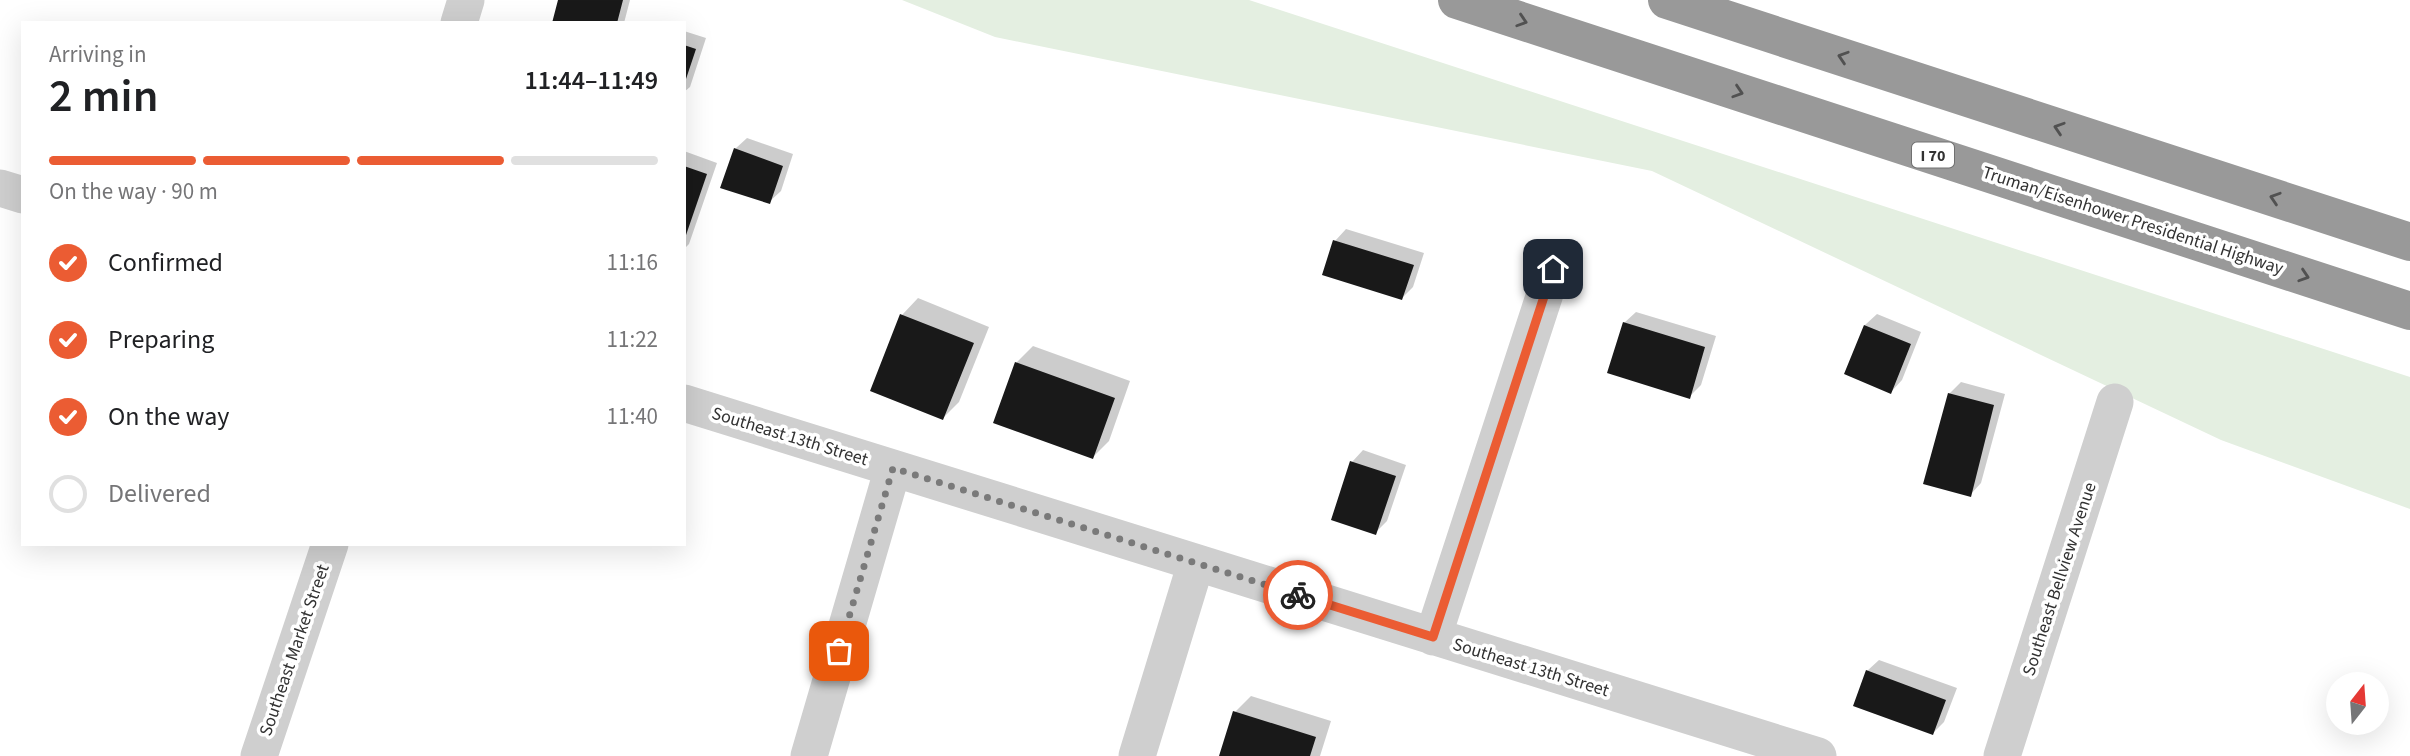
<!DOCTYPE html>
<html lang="en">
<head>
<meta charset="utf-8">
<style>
  :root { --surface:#fff; --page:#f6f6f6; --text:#202124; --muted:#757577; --line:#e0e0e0; --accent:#eb5c33 }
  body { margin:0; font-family:"Source Sans 3",sans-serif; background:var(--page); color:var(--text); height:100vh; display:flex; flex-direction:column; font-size:26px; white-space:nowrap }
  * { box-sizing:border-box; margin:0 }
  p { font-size:23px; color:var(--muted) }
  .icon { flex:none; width:38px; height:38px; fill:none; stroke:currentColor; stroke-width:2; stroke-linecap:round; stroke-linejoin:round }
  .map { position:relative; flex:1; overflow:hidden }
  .details { position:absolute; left:21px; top:21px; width:665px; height:525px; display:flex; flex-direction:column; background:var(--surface); border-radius:0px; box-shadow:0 7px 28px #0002 }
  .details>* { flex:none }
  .needle { width:46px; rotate:17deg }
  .controls { position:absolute; left:2326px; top:672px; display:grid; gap:14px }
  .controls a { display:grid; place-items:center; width:63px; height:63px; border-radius:50%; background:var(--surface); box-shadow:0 7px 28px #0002; font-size:35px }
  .pin { position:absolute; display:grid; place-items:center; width:60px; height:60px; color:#fff; margin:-30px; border-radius:14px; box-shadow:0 4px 10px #0006 }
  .courier { position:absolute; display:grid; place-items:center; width:70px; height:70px; margin:-35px; border:5px solid #eb5c33; border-radius:50%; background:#fff; color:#222; box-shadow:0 2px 9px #0007 }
  .summary em { font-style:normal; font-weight:600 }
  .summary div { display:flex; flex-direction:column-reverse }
  .summary { display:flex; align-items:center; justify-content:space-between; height:119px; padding:0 28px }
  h1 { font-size:46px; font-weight:600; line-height:52px }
  .bar { display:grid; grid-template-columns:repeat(4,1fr); gap:10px 7px; align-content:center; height:84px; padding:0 28px }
  .bar i { height:9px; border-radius:5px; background:var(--line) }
  .bar .on { background:var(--accent) }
  .bar p { grid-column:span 4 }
  ol { padding:0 28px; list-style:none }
  li { display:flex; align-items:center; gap:21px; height:77px }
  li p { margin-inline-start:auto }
  li .icon { padding:7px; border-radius:50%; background:var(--accent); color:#fff; stroke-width:4 }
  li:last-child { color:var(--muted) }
  li i { width:38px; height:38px; border:4px solid var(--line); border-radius:50% }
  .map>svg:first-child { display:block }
  .green { fill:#e4efe1 }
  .shadow { fill:#0003 }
  .building { fill:#191919 }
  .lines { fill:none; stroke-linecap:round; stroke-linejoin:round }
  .minor { stroke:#cfcfcf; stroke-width:37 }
  .motorway { stroke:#999; stroke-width:38 }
  .oneway { stroke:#515151 }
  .done { stroke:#7a7a7a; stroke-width:7; stroke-dasharray:0 12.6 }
  .route { stroke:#eb5c33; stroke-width:9 }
  .labels { text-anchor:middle; stroke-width:7; stroke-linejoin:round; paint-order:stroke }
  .shield { fill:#fff; stroke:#707070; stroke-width:2 }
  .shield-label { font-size:16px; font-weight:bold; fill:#323232 }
  .street-label { font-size:18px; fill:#323232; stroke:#fff }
</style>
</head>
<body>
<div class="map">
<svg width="2410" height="756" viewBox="0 0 2410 756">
  <rect width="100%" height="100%" fill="#fff"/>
  <!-- green -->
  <path class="green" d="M902 0H1249L2410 377V509L2221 440 1652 171 995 37Z"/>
  <!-- shadow -->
  <path class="shadow" d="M559 0H630L624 23H554Z
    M684 31 706 38 690 87 684 92Z
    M747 138 793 154 781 191 769 202 735 149Z
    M684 151 717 163 689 244 684 249Z
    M1346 229 1424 253 1413 287 1402 298 1324 274 1335 241Z
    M918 298 989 327 959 402 943 418 872 390 902 315Z
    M1636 312 1716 336 1701 385 1689 397 1624 323Z
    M1877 314 1921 332 1902 380 1891 392 1865 325Z
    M1033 346 1130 381 1109 441 1093 457 1016 363Z
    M1961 382 2005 394 1981 483 1970 495 1949 394Z
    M1363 450 1406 465 1387 521 1375 533 1352 462Z
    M1879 660 1957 688 1944 722 1933 733 1867 671Z
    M1251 696 1331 721 1320 756H1221L1235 712Z"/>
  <!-- building -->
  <path class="building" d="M558 0H623L617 23H552Z
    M684 45 696 49 685 82H684Z
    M734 148 783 166 770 204 720 188Z
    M684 166 707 174 685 238H684Z
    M1333 240 1414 265 1402 300 1322 275Z
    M900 314 974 343 943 420 870 391Z
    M1623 322 1705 347 1690 399 1607 373Z
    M1864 325 1911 344 1891 394 1844 374Z
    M1015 362 1115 398 1093 459 993 423Z
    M1948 393 1994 405 1971 497 1923 484Z
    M1350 461 1396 476 1376 535 1331 520Z
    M1866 670 1946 700 1933 735 1853 706Z
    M1233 711 1316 737 1310 756H1219Z"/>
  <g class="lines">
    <!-- minor -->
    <path class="minor" d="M459 23 466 0
      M0 188 23 195
      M684 403 1818 756
      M1433 637 1553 269
      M259 756 330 544
      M809 756 893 468
      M1137 756 1196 563
      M2002 756 2115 402"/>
    <!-- motorway -->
    <path class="motorway" d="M1457 0 2410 311
      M1667 0 2410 242"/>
  </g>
  <!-- one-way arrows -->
  <defs><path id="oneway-chevron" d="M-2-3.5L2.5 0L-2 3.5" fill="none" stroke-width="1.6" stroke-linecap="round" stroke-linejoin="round" transform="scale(1.75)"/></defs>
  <g class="oneway">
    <use href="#oneway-chevron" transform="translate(1522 21) rotate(18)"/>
    <use href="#oneway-chevron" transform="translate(1843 57) rotate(-162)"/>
    <use href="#oneway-chevron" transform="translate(1738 92) rotate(18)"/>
    <use href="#oneway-chevron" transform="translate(2059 128) rotate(-162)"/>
    <use href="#oneway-chevron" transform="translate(2275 198) rotate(-162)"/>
    <use href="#oneway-chevron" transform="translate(2304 276) rotate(18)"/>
  </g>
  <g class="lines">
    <!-- done -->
    <path class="done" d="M839 651 893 468 1298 595"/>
    <!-- route -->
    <path class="route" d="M1298 595 1433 637 1553 269"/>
  </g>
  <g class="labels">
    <!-- shield labels -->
    <rect class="shield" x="1912" y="142.5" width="42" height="25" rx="5"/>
    <g class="shield-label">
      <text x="1933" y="161">I 70</text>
    </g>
    <!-- street labels -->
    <g class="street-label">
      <text transform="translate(2133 220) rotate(18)" y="6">Truman/Eisenhower Presidential Highway</text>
      <text transform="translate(790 436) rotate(17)" y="6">Southeast 13th Street</text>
      <text transform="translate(2059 579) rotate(-72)" y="6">Southeast Bellview Avenue</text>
      <text transform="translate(294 650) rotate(-71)" y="6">Southeast Market Street</text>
      <text transform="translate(1531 667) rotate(17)" y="6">Southeast 13th Street</text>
    </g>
  </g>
</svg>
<div class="controls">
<a><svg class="needle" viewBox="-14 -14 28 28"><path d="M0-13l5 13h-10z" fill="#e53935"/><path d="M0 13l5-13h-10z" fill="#757577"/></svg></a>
</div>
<div class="pin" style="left:839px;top:651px;background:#ea580c"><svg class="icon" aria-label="bag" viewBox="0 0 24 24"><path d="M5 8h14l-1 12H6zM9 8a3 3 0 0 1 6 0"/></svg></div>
<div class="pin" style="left:1553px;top:269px;background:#1f2937"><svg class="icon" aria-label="home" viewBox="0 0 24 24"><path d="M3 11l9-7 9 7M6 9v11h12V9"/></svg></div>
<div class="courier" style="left:1298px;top:595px"><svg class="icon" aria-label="bike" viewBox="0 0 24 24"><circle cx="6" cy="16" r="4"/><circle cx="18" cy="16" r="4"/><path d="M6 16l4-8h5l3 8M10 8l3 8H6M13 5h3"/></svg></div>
<section class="details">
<div class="summary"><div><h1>2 min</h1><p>Arriving in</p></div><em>11:44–11:49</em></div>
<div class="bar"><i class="on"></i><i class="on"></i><i class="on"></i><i></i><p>On the way · 90 m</p></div>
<ol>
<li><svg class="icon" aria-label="check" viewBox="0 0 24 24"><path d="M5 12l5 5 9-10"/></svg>Confirmed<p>11:16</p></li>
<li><svg class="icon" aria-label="check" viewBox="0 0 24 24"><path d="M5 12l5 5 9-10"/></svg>Preparing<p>11:22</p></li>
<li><svg class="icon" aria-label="check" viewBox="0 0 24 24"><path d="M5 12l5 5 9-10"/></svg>On the way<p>11:40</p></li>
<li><i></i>Delivered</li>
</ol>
</section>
</div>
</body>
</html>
